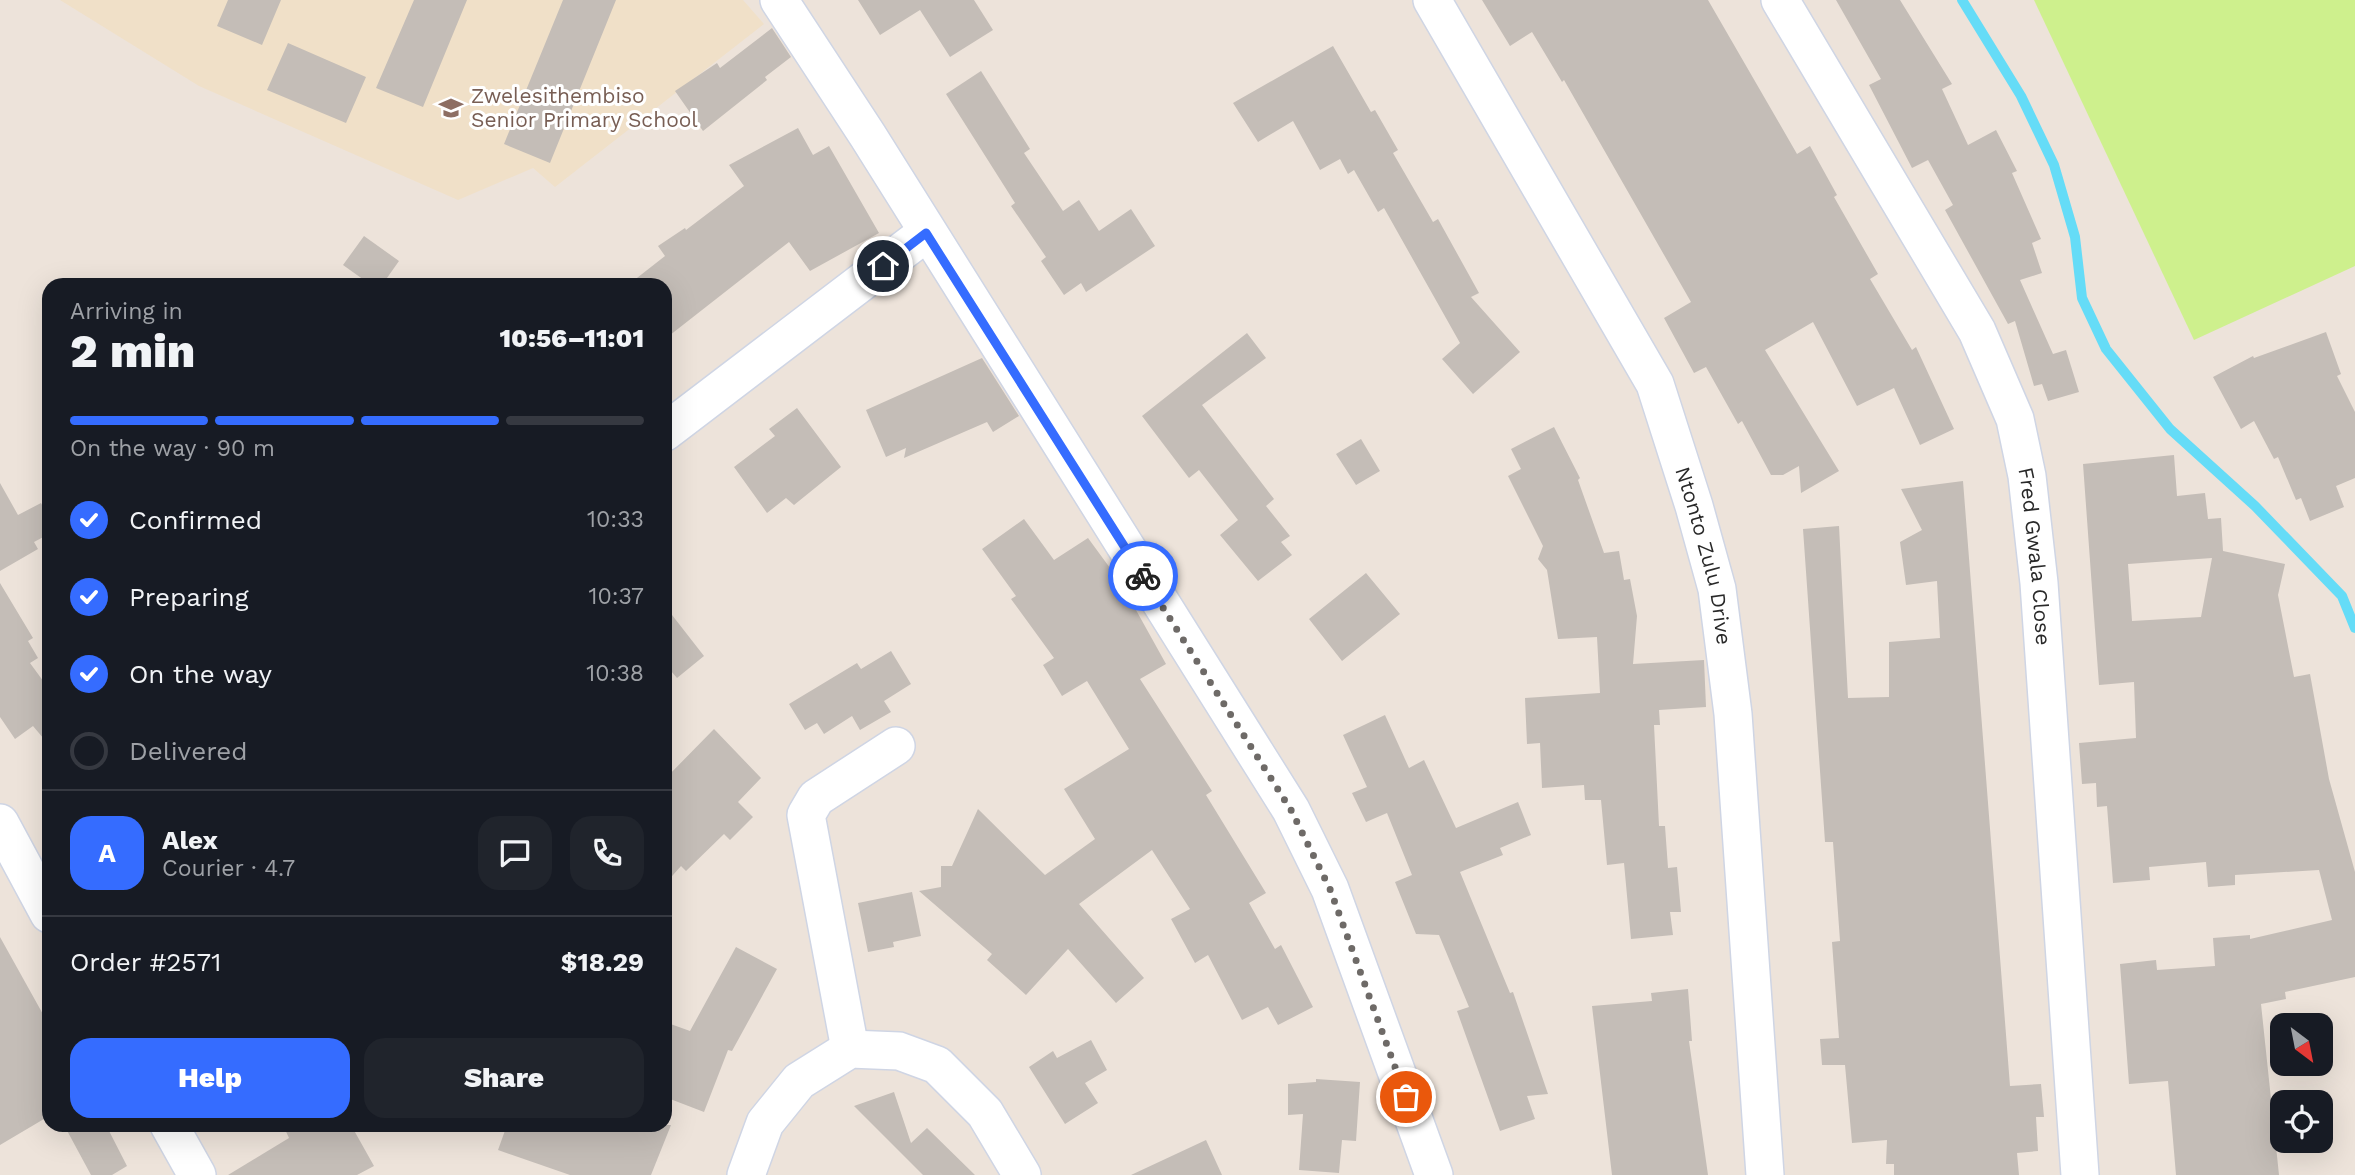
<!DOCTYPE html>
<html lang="en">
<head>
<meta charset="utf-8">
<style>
  :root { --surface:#171b24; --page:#20242c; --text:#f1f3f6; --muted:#9ea1a6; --line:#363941; --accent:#356cff }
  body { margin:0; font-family:"Work Sans",sans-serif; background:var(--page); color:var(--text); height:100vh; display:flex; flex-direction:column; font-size:26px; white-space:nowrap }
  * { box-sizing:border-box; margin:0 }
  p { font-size:23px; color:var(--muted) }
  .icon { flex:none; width:38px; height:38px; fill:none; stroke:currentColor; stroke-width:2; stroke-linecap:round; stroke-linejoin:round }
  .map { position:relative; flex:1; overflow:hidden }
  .panel { position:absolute; left:42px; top:278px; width:630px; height:854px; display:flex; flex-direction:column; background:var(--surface); border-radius:21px; box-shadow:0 7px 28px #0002 }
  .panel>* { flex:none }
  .needle { width:46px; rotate:148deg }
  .controls { position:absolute; left:2270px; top:1013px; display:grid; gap:14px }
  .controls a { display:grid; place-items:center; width:63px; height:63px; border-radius:14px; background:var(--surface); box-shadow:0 7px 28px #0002; font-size:35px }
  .pin { position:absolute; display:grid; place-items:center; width:60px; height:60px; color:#fff; margin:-30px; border:4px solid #fff; border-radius:50%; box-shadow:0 2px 7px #0007 }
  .courier { position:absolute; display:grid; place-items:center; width:70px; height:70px; margin:-35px; border:5px solid #356cff; border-radius:50%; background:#fff; color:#222; box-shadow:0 2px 9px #0007 }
  .summary em { font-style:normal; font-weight:800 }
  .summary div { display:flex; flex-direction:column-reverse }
  .summary { display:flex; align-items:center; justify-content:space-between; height:119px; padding:0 28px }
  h1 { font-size:46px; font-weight:800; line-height:52px }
  .bar { display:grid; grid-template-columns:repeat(4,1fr); gap:10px 7px; align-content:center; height:84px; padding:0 28px }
  .bar i { height:9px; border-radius:5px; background:var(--line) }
  .bar .on { background:var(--accent) }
  .bar p { grid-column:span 4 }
  .line { display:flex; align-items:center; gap:18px; padding:0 28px; border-top:2px solid var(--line) }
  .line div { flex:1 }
  .round { display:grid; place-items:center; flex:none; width:74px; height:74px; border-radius:21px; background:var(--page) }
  ol { padding:0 28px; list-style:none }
  li { display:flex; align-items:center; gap:21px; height:77px }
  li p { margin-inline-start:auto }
  li .icon { padding:7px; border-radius:50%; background:var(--accent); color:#fff; stroke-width:4 }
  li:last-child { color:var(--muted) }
  li i { width:38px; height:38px; border:4px solid var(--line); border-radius:50% }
  .primary-button { display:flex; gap:14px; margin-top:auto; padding:14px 28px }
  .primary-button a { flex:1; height:80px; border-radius:21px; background:var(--accent); color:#fff; font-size:28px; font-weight:800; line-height:80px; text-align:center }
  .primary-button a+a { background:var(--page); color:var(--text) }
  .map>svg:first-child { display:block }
  .education { fill:#f0e0c8 }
  .pitch { fill:#cef08d }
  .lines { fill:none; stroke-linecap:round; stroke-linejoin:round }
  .stream { stroke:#65dcf7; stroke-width:10 }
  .building { fill:#c4bdb7; fill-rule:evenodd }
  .minor-casing { stroke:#cfd5e4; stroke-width:40 }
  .minor { stroke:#fff; stroke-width:37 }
  .done { stroke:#6e6a67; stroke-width:7; stroke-dasharray:0 12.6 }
  .route { stroke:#356cff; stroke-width:9 }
  .labels { text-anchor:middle; stroke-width:6; stroke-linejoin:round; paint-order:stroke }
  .education-label { font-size:21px; fill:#785e54; stroke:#fff; text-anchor:start }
  .street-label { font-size:21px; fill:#292929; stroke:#fff }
</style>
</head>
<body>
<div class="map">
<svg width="2355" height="1175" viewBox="0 0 2355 1175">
  <rect width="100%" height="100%" fill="#ede3da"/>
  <!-- education -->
  <path class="education" d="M60 0H743L764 24 555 187 533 168 458 200 199 86Z"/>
  <!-- pitch -->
  <path class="pitch" d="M2034 0H2355V266L2194 340Z"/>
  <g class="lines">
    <!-- stream -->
    <path class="stream" d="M1962 0 2021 96 2054 165 2075 237 2082 298 2106 349 2170 429 2255 506 2342 596 2355 628"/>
  </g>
  <!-- building -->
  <path class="building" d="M228 0H281L262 45 217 26Z
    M414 0H467L423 107 376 88Z
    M563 0H616L550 163 504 144Z
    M858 0H974L993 30 950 57 920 10 880 35Z
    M1482 0H1708L1797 154 1810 146 1837 195 1834 197 1878 274 1870 279 1912 350 1916 347 1954 429 1920 445 1894 388 1857 406 1813 322 1765 350 1839 471 1801 493 1799 466 1783 475H1771L1742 421 1738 424 1706 367 1694 373 1664 318 1691 302 1564 80 1562 82 1532 32 1510 46Z
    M1836 0H1900L1952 84 1942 89 1968 145 1996 130 2017 171 2012 173 2041 239 2032 243 2042 273 2020 280 2053 354 2066 350 2079 392 2048 401 2042 384 2034 386 2015 321 2008 324 1945 210 1953 205 1928 160 1912 168 1869 85 1881 79Z
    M772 28 791 57 765 77 767 80 703 131 675 91 717 63 720 68Z
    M288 43 366 77 346 123 267 90Z
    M1333 46 1371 112 1375 110 1398 150 1393 153 1433 222 1438 219 1479 293 1471 297 1520 352 1473 394 1442 359 1460 343 1384 208 1378 212 1354 170 1348 174 1340 159 1320 170 1293 121 1258 142 1233 103Z
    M981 71 1030 149 1024 153 1063 211 1079 200 1099 231 1131 209 1155 246 1086 292 1081 283 1064 295 1041 261 1046 257 1011 206 1015 203 946 94Z
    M798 128 813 155 829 146 879 233 810 271 789 242 665 339V285H628L665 256 658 246 685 228 686 230 744 186 729 165Z
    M364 236 399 261 382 285H371L343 265Z
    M2326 332 2341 374 2337 376 2355 412V478L2336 486 2344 507 2310 521 2301 498 2296 500 2278 457 2274 459 2254 421 2241 429 2213 377 2253 356 2254 358Z
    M1247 333 1266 358 1202 405 1274 499 1266 506 1290 536 1281 542 1292 555 1258 581 1220 535 1238 520 1199 470 1189 478 1142 416Z
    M982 358 1019 416 993 432 987 422 904 458 906 448 886 457 866 410Z
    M797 408 841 467 794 505 786 498 767 513 734 467 775 436 769 429Z
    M1554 427 1580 478 1578 480 1604 553 1619 551 1624 580 1630 579 1637 616 1633 664 1704 660 1706 707 1659 710 1660 725H1654L1659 826H1665L1668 868 1677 867 1681 912H1670L1673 935 1631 939 1624 863 1607 865 1601 800H1585L1584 785 1542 788 1540 743 1527 744 1525 698 1600 693 1597 637 1558 639 1547 570 1538 559 1543 546 1508 476 1521 469 1511 449Z
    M1361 439 1380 471 1356 485 1336 454Z
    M2174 455 2177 496 2205 493 2208 519 2221 518 2223 551 2285 564 2278 595 2294 677 2310 674 2329 779 2355 872V977L2285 992 2286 999 2261 1004 2279 1175H2176L2168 1081 2129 1084 2120 964 2156 960 2157 970 2215 966 2213 938 2250 935V939L2332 920 2319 870 2235 875V885L2208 887 2206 862 2149 867 2150 880 2113 883 2107 806 2097 807 2096 783 2082 784 2079 743 2136 738 2134 682 2099 685 2083 464ZM2212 558 2201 617 2132 621 2128 564Z
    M1963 481 2010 1086 2041 1084 2044 1117H2036L2038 1151 2017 1153 2019 1175H1894V1164H1886L1887 1140 1852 1143 1845 1065H1822L1820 1039 1839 1038 1832 942 1840 941 1833 842H1825L1803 529 1839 526 1848 698 1889 697V642L1940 638 1937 581 1906 585 1900 542 1922 530 1901 489Z
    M0 483 18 515 41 503 49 518V534L34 542 38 549 0 571Z
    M1024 519 1054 560 1088 538 1121 583 1166 664 1140 679 1212 791 1206 795 1266 893 1249 903 1275 949 1281 945 1313 1007 1278 1025 1268 1007 1242 1020 1208 955 1195 963 1171 919 1190 909 1152 850 1079 904 1144 978 1116 1003 1068 949 1026 995 987 960 992 954 919 891 941 887V866H952L978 809 1045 875 1095 839 1064 789 1129 749 1087 681 1062 696 1043 665 1054 658 1011 599 1016 596 982 549Z
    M1366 573 1400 614 1342 661 1309 619Z
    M0 583 33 638 28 641 38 658 30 663 49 689V745L33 726 15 739 0 717Z
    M665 606 704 656 677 678 665 664Z
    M891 651 911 684 884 701 891 712 860 730 852 716 824 734 817 723 805 730 789 704 857 663 861 669Z
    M1385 715 1409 768 1424 760 1456 828 1518 802 1531 835 1500 848 1503 855 1460 872 1510 993 1513 992 1548 1094 1527 1096 1535 1119 1500 1131 1457 1011 1469 1007 1439 935 1416 934 1395 882 1412 875 1387 813 1366 822 1352 793 1367 787 1343 735Z
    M714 729 761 778 738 802 753 817 730 840 724 834 686 871 681 866 665 884V779Z
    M912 892 921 936 893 942 894 947 868 952 858 903Z
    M0 937 49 1025V1116L0 1145Z
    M736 947 777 969 732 1051 728 1050 704 1112 665 1097V1022L690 1031Z
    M1688 989 1692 1041H1689L1708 1175H1612L1592 1006 1652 1001 1651 993Z
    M1091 1040 1107 1070 1085 1083 1098 1103 1065 1124 1029 1067 1053 1051 1057 1058Z
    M1316 1079 1360 1082 1356 1141 1342 1140 1339 1173 1299 1170 1303 1114 1288 1115V1084L1316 1082Z
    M894 1092 911 1143 927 1128 975 1175H923L854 1106Z
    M64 1125H106L127 1166 112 1175H91Z
    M283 1125H351L374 1166 357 1175H228L289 1138Z
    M507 1125H671L651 1175H570L498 1150Z
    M1206 1140 1222 1175H1131Z"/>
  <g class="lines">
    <!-- minor casing -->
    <g class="minor-casing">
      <g id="minor">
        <path d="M779 0 868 136 1291 810 1330 889 1434 1175"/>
        <path id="s1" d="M1432 0 1655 384 1694 506 1717 589 1733 714 1765 1175"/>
        <path id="s2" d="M1780 0 1977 331 2015 419 2027 476 2039 583 2080 1175"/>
        <path d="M665 432 926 233"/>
        <path d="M0 823 49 914"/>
        <path d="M850 1049 806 815 816 798 896 746"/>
        <path d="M169 1125 197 1175"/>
        <path d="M746 1175 765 1123 799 1081 850 1049 899 1051 937 1065 985 1113 1022 1175"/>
      </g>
    </g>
    <!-- minor -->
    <use href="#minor" class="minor"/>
  </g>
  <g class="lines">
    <!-- done -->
    <path class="done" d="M1143 576 1291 810 1330 889 1406 1097"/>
    <!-- route -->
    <path class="route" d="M883 266 926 233 1143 576"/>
  </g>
  <!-- icons -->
  <defs>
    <g id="school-bare" transform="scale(1.89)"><path d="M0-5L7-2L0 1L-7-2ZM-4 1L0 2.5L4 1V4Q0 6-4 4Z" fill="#8d6e63" stroke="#fff" stroke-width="2.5" paint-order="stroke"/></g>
  </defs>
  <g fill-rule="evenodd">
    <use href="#school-bare" x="451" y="108"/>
  </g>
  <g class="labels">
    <!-- education labels -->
    <g class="education-label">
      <text x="471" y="103">Zwelesithembiso<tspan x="471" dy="24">Senior Primary School</tspan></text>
    </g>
    <!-- street labels -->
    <g class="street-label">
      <text dy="7" stroke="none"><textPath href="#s1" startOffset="623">Ntonto Zulu Drive</textPath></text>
      <text dy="7" stroke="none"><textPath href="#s2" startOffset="620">Fred Gwala Close</textPath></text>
    </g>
  </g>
</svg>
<div class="controls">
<a><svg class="needle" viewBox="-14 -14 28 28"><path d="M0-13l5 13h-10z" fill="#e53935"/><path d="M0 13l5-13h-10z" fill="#9ea1a6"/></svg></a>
<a><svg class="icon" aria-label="locate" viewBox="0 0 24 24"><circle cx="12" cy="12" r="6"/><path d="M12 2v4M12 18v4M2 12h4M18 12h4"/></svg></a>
</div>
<div class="pin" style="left:1406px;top:1097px;background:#ea580c"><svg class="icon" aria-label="bag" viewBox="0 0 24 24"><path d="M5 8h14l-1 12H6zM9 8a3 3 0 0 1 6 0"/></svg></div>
<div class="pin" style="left:883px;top:266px;background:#1f2937"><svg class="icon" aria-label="home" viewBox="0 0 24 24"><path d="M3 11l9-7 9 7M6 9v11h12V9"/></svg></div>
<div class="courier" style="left:1143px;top:576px"><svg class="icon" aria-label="bike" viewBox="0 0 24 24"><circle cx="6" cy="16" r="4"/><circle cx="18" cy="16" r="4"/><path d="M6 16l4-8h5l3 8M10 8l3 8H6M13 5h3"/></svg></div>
<section class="panel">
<div class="summary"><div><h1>2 min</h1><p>Arriving in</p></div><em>10:56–11:01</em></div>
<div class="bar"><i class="on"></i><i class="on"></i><i class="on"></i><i></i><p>On the way · 90 m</p></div>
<ol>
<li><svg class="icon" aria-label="check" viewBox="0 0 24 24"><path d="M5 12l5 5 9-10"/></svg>Confirmed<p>10:33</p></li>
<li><svg class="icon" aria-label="check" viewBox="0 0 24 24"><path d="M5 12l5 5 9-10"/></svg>Preparing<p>10:37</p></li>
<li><svg class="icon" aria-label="check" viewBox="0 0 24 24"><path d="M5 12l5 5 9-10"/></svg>On the way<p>10:38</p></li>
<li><i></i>Delivered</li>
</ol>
<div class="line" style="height:126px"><b class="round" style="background:var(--accent);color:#fff">A</b><div><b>Alex</b><p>Courier · 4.7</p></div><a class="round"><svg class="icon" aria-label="chat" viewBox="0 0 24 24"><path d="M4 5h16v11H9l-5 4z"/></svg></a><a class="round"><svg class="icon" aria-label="phone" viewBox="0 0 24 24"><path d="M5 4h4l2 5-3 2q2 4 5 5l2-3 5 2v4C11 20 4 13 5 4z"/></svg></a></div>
<div class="line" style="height:91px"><div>Order #2571</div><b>$18.29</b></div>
<div class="primary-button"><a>Help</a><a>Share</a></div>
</section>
</div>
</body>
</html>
